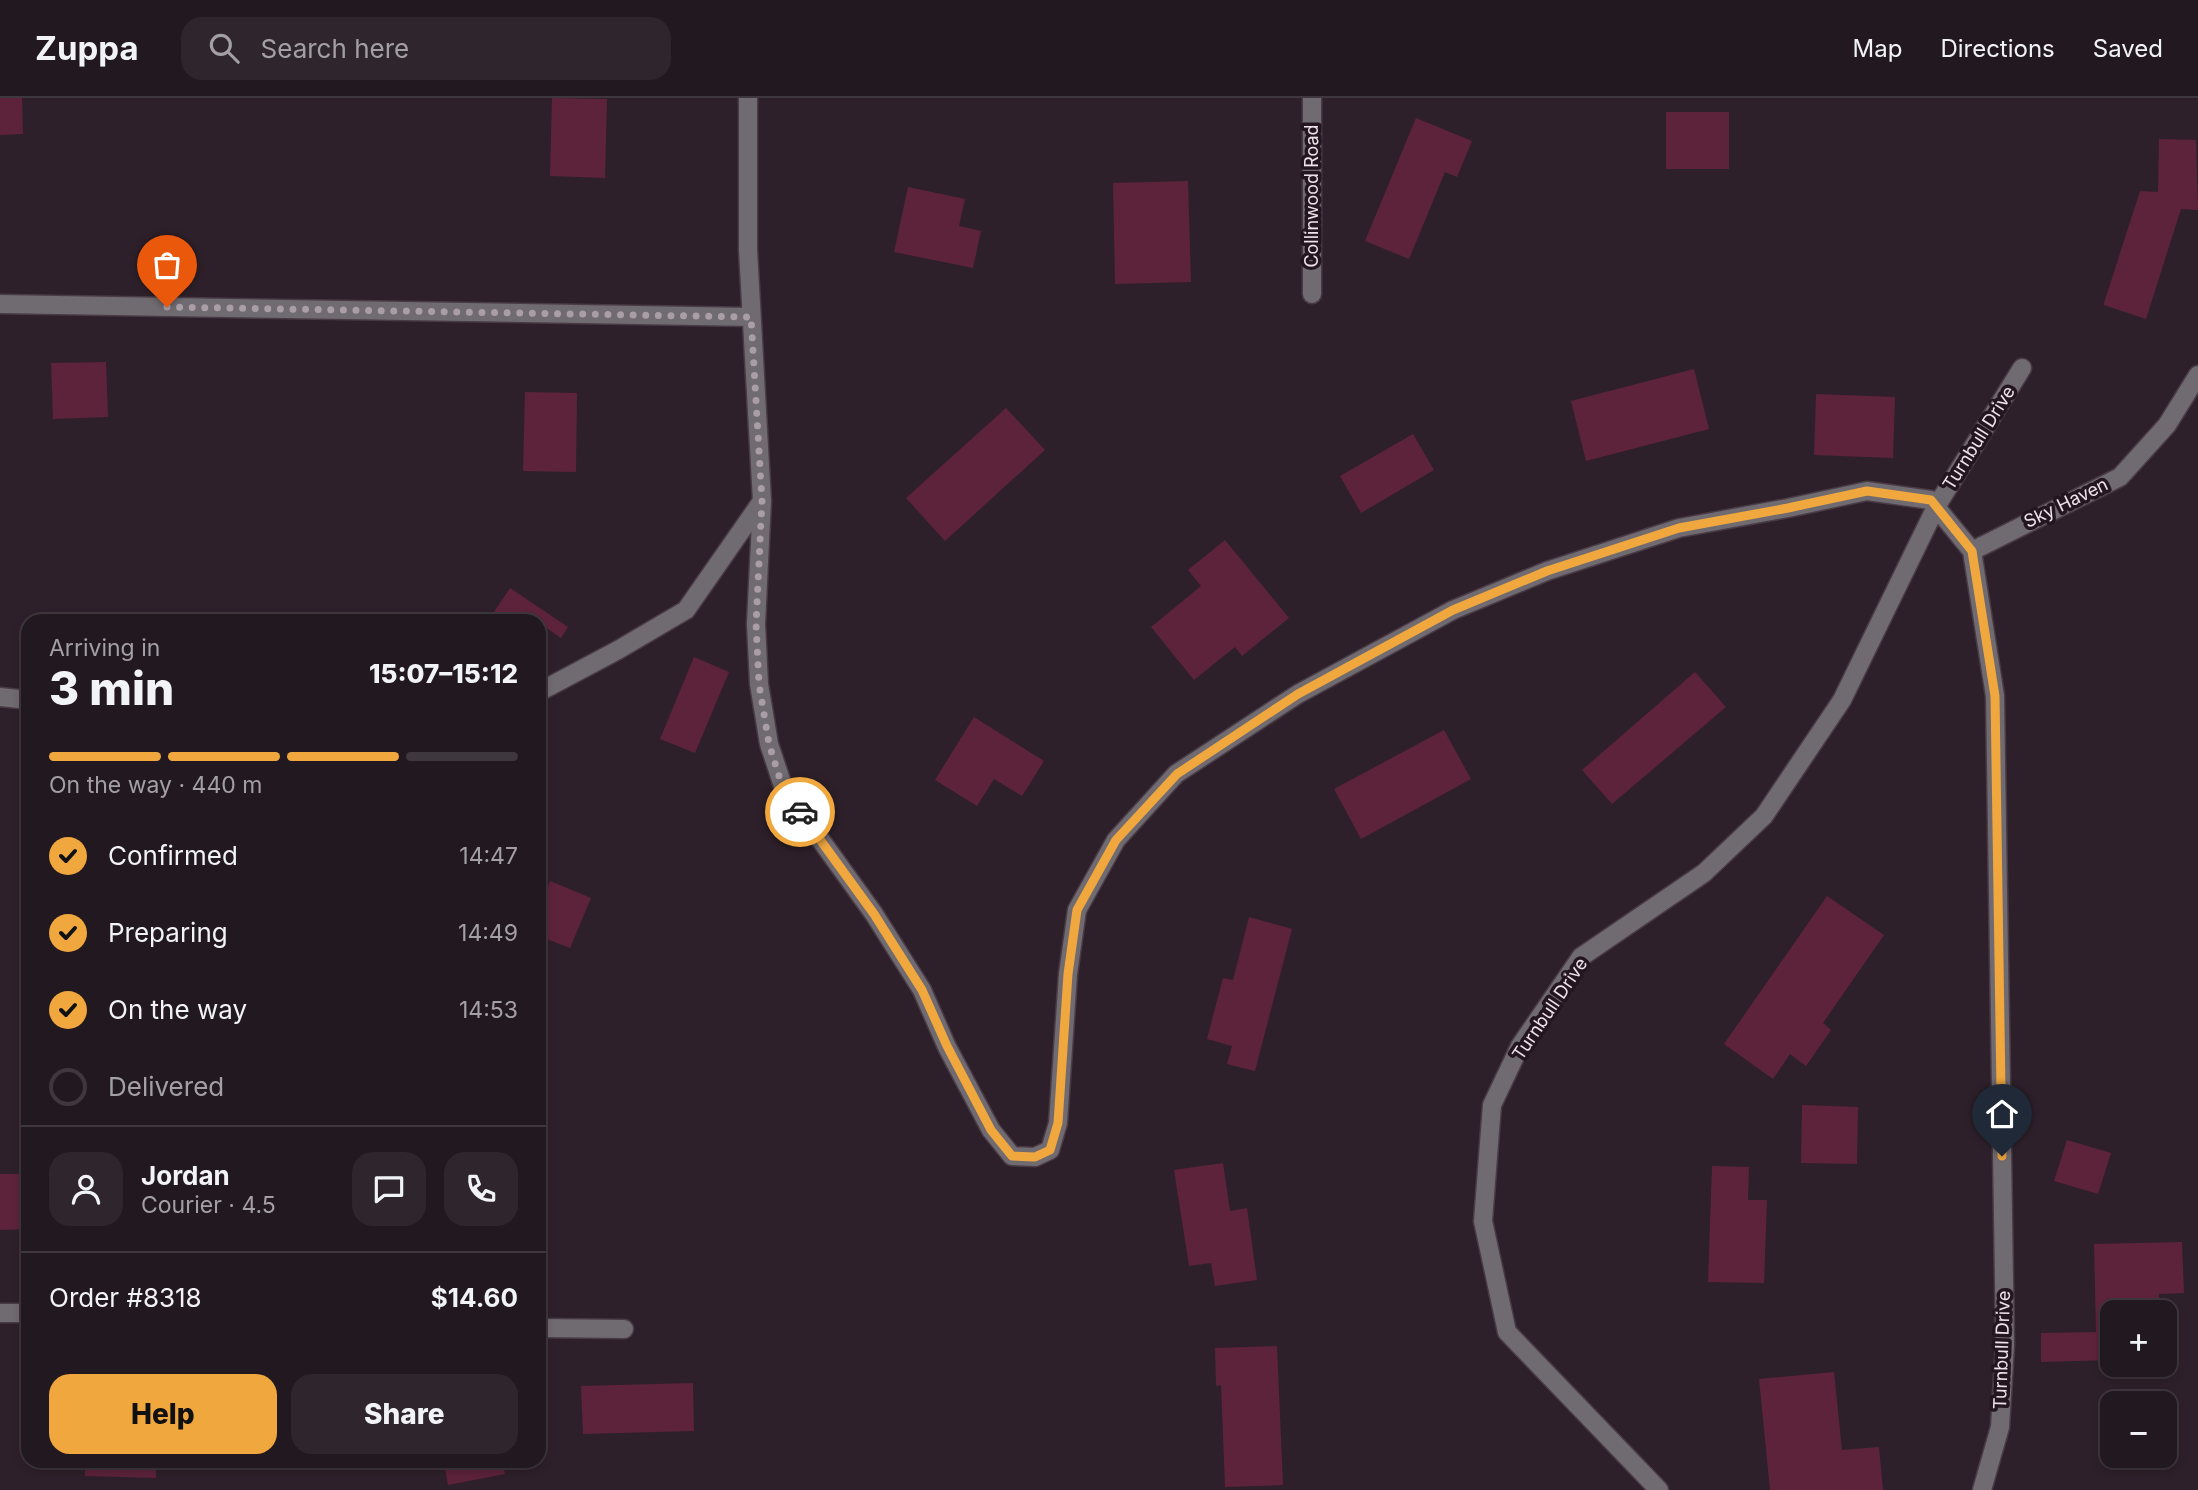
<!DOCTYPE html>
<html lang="en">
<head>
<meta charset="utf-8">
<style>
  :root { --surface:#221820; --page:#2e252d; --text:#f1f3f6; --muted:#a2a0a5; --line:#3f373e; --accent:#efa73e }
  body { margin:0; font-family:Inter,sans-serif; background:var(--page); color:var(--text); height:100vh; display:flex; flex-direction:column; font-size:26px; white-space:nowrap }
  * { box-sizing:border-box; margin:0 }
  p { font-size:23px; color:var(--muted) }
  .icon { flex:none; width:38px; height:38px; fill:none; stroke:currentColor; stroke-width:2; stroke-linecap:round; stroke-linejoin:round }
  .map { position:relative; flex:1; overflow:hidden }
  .drawer { position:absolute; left:21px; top:516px; width:525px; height:854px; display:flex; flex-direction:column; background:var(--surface); border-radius:21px; box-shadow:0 4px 10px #0003,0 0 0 2px var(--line) }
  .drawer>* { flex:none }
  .buttons { position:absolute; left:2100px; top:1202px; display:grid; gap:14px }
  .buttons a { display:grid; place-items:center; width:77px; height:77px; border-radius:14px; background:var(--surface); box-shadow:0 4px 10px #0003,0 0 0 2px var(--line); font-size:35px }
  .pin { position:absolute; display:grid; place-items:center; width:60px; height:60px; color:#fff; margin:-72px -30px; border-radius:50% 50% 50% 0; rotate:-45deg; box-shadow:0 0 7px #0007 }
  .pin .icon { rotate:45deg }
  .courier { position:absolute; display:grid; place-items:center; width:70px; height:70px; margin:-35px; border:5px solid #efa73e; border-radius:50%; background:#fff; color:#222; box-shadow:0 2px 9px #0007 }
  .overview em { font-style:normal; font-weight:800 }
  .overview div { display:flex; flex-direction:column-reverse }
  .overview { display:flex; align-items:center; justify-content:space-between; height:119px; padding:0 28px }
  h1 { font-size:46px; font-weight:800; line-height:52px }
  .bar { display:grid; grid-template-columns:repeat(4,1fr); gap:10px 7px; align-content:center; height:84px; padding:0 28px }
  .bar i { height:9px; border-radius:5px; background:var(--line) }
  .bar .current { background:var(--accent) }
  .bar p { grid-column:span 4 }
  .line { display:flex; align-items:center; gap:18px; padding:0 28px; border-top:2px solid var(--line) }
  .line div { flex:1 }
  .round { display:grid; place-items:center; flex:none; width:74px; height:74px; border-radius:21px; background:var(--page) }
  ol { padding:0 28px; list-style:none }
  li { display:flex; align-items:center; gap:21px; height:77px }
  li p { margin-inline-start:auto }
  li .icon { padding:7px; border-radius:50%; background:var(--accent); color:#111; stroke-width:4 }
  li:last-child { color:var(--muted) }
  li i { width:38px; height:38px; border:4px solid var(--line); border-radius:50% }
  .action { display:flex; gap:14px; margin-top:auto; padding:14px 28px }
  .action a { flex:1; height:80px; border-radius:21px; background:var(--accent); color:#111; font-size:28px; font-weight:800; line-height:80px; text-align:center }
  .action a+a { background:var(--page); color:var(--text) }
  header { display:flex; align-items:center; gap:42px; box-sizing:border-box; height:98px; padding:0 35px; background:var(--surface); border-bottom:2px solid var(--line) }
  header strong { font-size:33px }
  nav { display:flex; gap:38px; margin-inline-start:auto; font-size:24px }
  .search { width:490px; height:63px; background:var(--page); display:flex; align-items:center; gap:18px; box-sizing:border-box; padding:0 24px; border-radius:21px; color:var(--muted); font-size:26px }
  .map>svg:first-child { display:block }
  .building { fill:#5d233b }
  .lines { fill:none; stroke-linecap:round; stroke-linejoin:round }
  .minor-casing { stroke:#493b45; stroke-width:21 }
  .minor { stroke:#706a71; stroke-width:18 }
  .done { stroke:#aa9ea6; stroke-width:7; stroke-dasharray:0 12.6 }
  .route { stroke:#efa73e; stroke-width:9 }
  .labels { text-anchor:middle; stroke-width:7; stroke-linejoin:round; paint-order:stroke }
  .street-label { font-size:18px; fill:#ece2e8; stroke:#241620 }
</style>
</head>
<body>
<header>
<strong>Zuppa</strong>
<div class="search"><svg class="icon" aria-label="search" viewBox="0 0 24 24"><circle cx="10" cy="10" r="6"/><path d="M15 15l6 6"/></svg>Search here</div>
<nav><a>Map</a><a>Directions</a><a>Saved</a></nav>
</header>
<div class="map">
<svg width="2198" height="1392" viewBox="0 0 2198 1392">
  <rect width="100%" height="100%" fill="#2e202a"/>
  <!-- building -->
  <path class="building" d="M0 0H22L23 36 0 37Z
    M552 0 607 1 605 80 550 78Z
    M1666 14H1729V71H1666Z
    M1416 20 1472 43 1457 79 1445 74 1409 161 1365 143Z
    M2159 41 2196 42 2198 112 2181 111 2146 221 2104 207V205L2140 93 2158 94Z
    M1188 83 1191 184 1115 186 1113 85Z
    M908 89 965 101 959 128 981 133 973 170 894 154Z
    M106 264 108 319 53 321 51 265Z
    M1694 271 1709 331 1586 363 1571 303Z
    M525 294 577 295 576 374 523 373Z
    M1816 296 1895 299 1893 360 1814 357Z
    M1006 310 1045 352 945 443 906 400Z
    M1413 336 1434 372 1361 415 1340 378Z
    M1225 442 1289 520 1242 558 1235 549 1194 582 1151 529 1201 488 1188 472Z
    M510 490 568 529 561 540 545 529 539 538V523H488Z
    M694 559 729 574 695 655 660 641Z
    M1695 574 1726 609 1612 706 1582 672Z
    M974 619 1044 663 1022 698 994 681 977 708 935 682Z
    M1444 632 1471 681 1361 741 1334 691Z
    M550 783 591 800 570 850 539 838V809Z
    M1827 798 1884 837 1823 925 1831 932 1806 968 1790 956 1773 981 1724 946Z
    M1249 819 1292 831 1255 973 1227 966 1232 948 1207 941 1223 880 1233 882Z
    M1802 1007 1858 1009 1857 1066 1801 1065Z
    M2067 1042 2111 1055 2098 1096 2054 1083Z
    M1223 1065 1230 1113 1247 1110 1257 1182 1215 1188 1211 1165 1189 1168 1174 1072Z
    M1712 1068 1749 1069 1748 1102H1767L1764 1185 1708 1184Z
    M0 1076H28V1131L0 1132Z
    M2182 1144 2184 1195 2159 1196 2160 1214H2112V1262L2041 1264V1235L2096 1234 2094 1146Z
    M1277 1248 1283 1387 1225 1389 1221 1287 1216 1288 1215 1250Z
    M1834 1274 1842 1352 1879 1349 1883 1392H1770L1759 1281Z
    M693 1285 694 1333 583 1336 581 1288Z
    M85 1363H156V1380L85 1378Z
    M444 1363H502L505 1376 448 1387Z"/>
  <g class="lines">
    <!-- minor casing -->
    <g class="minor-casing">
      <path id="minor" d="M748 0V152L762 403 756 526 759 586 769 646 784 691 874 816 922 892 947 949 991 1032 1012 1058 1035 1059 1050 1052 1058 1025 1068 876 1077 812 1116 742 1176 676 1298 596 1453 512 1547 473 1679 430 1788 410 1867 393 1931 402 1936 409 2022 270
        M1312 0V196
        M0 206 751 219
        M1972 453 2120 379 2167 327 2198 277
        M539 594 618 552 686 512 762 403
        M0 599 28 602
        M0 1215H28
        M539 1230 624 1231
        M1659 1392 1507 1234 1483 1123 1492 1007 1520 948 1581 859 1704 775 1764 718 1842 602 1936 409 1972 453 1995 598 2005 1247 2000 1329 1982 1392"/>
    </g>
    <!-- minor -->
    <use href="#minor" class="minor"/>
  </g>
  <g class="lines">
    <!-- done -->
    <path class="done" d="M167 209 751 219 762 403 756 526 759 586 769 646 783 691 800 714"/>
    <!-- route -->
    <path class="route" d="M800 714 874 816 922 892 947 948 991 1032 1012 1058 1035 1059 1050 1052 1058 1025 1068 876 1077 812 1116 742 1177 676 1298 596 1453 512 1547 473 1679 430 1788 410 1867 393 1931 402 1972 453 1995 598 2002 1058"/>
  </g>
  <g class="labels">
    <!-- street labels -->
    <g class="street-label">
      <text transform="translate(1312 98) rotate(-90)" y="6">Collinwood Road</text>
      <text transform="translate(1979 340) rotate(-58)" y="6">Turnbull Drive</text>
      <text transform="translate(2066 405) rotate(-26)" y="6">Sky Haven</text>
      <text transform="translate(1550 911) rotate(-56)" y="6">Turnbull Drive</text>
      <text transform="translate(2002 1252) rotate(-88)" y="6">Turnbull Drive</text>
    </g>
  </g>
</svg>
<div class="buttons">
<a>+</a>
<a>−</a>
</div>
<div class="pin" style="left:167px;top:209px;background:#ea580c"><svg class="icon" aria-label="bag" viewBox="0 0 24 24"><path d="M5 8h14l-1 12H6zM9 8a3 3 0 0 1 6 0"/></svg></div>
<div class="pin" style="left:2002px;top:1058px;background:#1f2937"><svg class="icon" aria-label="home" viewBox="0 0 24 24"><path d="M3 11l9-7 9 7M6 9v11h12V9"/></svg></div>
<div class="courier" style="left:800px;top:714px"><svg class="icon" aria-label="car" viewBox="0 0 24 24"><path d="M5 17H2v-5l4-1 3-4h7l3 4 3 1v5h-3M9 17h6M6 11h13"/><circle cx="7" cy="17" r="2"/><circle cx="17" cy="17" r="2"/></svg></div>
<section class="drawer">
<div class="overview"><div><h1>3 min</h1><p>Arriving in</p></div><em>15:07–15:12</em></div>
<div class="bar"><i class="current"></i><i class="current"></i><i class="current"></i><i></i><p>On the way · 440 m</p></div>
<ol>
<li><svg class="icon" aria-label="check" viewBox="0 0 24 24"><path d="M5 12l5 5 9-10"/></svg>Confirmed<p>14:47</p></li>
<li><svg class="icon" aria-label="check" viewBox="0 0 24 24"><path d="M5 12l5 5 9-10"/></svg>Preparing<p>14:49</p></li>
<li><svg class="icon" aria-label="check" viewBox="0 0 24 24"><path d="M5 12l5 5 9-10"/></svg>On the way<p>14:53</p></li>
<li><i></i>Delivered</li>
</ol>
<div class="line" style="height:126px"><a class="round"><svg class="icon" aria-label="person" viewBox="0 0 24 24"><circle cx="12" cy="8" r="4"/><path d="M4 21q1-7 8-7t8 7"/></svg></a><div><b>Jordan</b><p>Courier · 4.5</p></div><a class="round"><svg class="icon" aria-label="chat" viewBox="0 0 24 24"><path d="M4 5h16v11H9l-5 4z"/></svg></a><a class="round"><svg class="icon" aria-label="phone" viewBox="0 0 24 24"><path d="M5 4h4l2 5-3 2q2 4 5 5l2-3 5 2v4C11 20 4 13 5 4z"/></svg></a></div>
<div class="line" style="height:91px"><div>Order #8318</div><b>$14.60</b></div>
<div class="action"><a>Help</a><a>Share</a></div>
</section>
</div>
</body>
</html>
